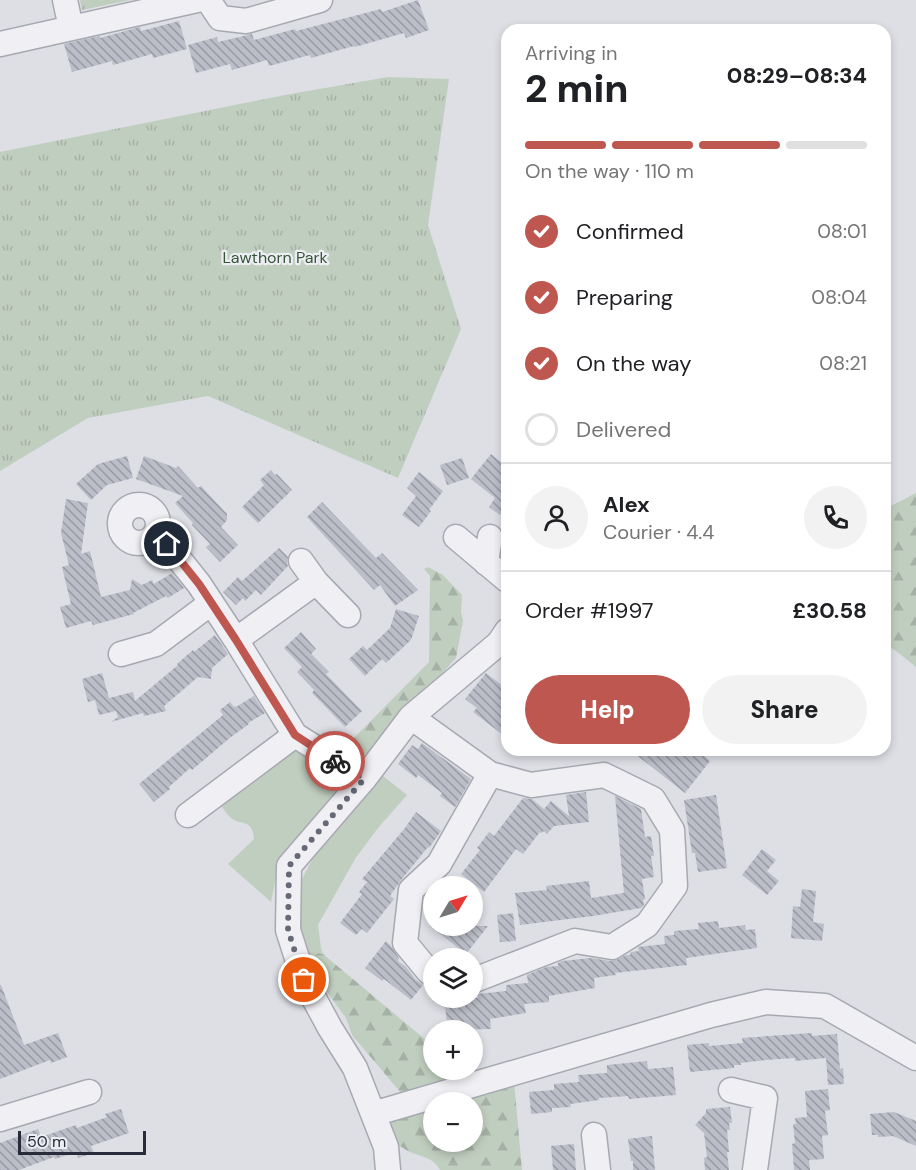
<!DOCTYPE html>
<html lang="en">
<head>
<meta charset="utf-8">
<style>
  :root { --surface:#fff; --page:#f2f2f2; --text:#202124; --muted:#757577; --line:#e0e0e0; --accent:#be574f }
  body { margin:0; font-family:"DM Sans",sans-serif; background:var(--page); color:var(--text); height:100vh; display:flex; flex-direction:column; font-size:22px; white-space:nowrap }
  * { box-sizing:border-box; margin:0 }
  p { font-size:20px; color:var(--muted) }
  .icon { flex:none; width:33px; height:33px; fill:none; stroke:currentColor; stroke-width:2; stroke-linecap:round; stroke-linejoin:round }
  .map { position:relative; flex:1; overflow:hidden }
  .sheet { position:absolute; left:501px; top:24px; width:390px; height:732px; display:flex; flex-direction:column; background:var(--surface); border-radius:18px; box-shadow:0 3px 9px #0003 }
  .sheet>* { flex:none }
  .needle { width:39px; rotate:52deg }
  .buttons { position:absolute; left:423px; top:876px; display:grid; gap:12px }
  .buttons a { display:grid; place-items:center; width:60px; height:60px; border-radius:50%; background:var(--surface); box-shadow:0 3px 9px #0003; font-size:30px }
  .scale { position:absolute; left:18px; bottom:15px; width:128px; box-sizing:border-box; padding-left:6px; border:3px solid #282b3a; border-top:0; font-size:16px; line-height:21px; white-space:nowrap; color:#282b3a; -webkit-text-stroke:4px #eceef3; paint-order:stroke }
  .pin { position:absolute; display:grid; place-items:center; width:51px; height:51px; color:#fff; margin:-26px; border:3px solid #fff; border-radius:50%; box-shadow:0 2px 6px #0007 }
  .courier { position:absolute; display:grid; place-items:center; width:60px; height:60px; margin:-30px; border:4px solid #be574f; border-radius:50%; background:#fff; color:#222; box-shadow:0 2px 8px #0007 }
  .summary em { font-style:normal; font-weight:800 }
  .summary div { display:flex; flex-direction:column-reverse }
  .summary { display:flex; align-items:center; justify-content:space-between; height:102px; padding:0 24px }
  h1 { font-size:39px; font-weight:800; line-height:45px }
  .bar { display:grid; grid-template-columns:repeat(4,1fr); gap:9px 6px; align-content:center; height:72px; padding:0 24px }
  .bar i { height:8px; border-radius:4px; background:var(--line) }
  .bar .selected { background:var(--accent) }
  .bar p { grid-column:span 4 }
  .line { display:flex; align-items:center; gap:15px; padding:0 24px; border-top:2px solid var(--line) }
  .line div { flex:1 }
  .round { display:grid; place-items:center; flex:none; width:63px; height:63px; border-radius:32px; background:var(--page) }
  ol { padding:0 24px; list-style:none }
  li { display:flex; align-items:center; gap:18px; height:66px }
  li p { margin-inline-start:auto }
  li .icon { padding:6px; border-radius:50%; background:var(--accent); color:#fff; stroke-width:4 }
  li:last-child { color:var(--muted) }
  li i { width:33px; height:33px; border:3px solid var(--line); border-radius:50% }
  .action { display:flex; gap:12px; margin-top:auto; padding:12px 24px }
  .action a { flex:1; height:69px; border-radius:36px; background:var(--accent); color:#fff; font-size:24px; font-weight:800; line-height:69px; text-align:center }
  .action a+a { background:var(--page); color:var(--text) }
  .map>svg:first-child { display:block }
  .green { fill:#c0cebf }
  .forest { fill:url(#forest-firs); fill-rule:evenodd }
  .park { fill:url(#park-tufts) }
  .building { fill:url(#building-back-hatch) }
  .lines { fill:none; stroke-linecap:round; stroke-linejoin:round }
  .minor-casing { stroke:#a7a9b2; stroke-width:27 }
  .minor { stroke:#f0f0f4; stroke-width:24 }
  .done { stroke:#676a76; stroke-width:6; stroke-dasharray:0 10.8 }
  .route { stroke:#be574f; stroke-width:8 }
  .labels { text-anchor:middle; stroke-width:4.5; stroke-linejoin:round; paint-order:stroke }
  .park-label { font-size:16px; fill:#375438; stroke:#eceef3 }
</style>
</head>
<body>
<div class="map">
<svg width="916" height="1170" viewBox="0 0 916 1170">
  <defs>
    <pattern id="forest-firs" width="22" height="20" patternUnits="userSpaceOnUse" patternTransform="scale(1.5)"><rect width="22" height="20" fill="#c0cebf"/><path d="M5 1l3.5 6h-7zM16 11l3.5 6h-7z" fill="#a5b1a5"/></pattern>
    <pattern id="park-tufts" width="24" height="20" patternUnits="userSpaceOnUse" patternTransform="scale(1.5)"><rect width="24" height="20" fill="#c0cebf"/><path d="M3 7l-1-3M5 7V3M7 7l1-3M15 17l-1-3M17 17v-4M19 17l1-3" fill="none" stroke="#a5b1a5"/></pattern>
    <pattern id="building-back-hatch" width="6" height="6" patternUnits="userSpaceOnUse" patternTransform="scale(1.5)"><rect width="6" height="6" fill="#bbbdc8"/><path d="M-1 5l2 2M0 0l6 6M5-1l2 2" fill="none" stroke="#989aa3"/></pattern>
  </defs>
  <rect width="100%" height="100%" fill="#dddfe5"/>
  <!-- green -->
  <path class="green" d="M296 748 342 777 341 785 297 837 280 866 279 873 275 882 271 902 228 864 254 839C253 818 240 826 231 818 227 815 224 809 221 806V795Z
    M383 776 407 795 378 828 355 859 318 925 321 948 323 954 316 953 315 976 297 934 298 887 316 852Z"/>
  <!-- forest -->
  <path class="forest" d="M916 493V667L896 651 885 644V509Z
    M428 567 443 575 462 595 461 612 463 621 456 658 372 750 361 756 345 747 429 662 430 576 424 569Z
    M316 953 323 954 433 1046 434 1070H469L471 1072 454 1082 421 1091 401 1093 352 1035 346 1018 315 976 311 958Z
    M512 1077 514 1081 522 1170H440C433 1155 415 1157 403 1148 396 1144 390 1133 384 1126L388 1115ZM434 1102H472V1142H434Z"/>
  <!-- park -->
  <path class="park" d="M80 0H130L82 10Z
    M388 77 449 79 428 225 461 329 398 478 208 396 88 418 0 471V152L285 95Z"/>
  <!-- building -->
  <path class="building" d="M418 0 429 30 406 38 404 33 355 47 354 46 311 58 310 55 269 66 267 60 232 70 230 64 196 73 188 45 217 37 218 42 252 34 254 40 295 29 296 31 381 9 382 12Z
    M179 21 187 49 153 58 152 54 113 65 112 61 72 72 64 44 99 36 100 38 140 27 141 31Z
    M491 454 507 467V507L500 515 489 507 495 498 471 479Z
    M127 456 133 478 107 485 91 500 76 484 98 464Z
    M144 456 176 468 178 466 198 488 201 486 227 514V520L221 527 238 545 220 562 206 547 210 544 192 525 193 523 175 503 183 496 136 479Z
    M462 458 469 478 447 485 440 465Z
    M271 470 275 475 277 474 292 490 258 523 242 507 264 485 260 480Z
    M419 472 443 491 429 510 431 511 419 527 402 515 416 496 407 488Z
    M66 499 88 503 81 554 90 551 101 597 130 590 132 579 142 585 152 580 154 584 172 573 184 588 168 598 166 596 133 613 134 614 93 625 91 621 66 628 60 607 71 604 62 567 69 565 61 533Z
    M322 502 376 558 382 553 418 590 395 606 380 585 374 590 307 517Z
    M279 548 288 557 287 562 288 566 261 595 256 590 245 601 243 598 236 605 223 592 238 577 242 581Z
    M396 609 419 616 411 640 386 663 382 659 365 676 349 659 363 646 367 650 390 628Z
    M301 632 316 649 311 654 329 672 326 674 362 711 345 727 312 693 314 690 297 672 302 667 284 648Z
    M215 635 228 654 212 668 211 679 198 677 164 706 166 711 144 716 143 713 111 722 118 717 116 711 99 715 95 700 88 702 82 679 102 673 109 698 133 692 135 701 178 665 177 664 193 650 194 652Z
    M486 673 507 689V738L473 712 477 708 465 699Z
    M254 696 265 713 248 723 249 724 231 737 192 770 190 768 169 787 170 789 154 802 139 784 223 715 220 710 230 702 234 707 235 706 236 707Z
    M422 743 471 779 455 807 440 796 442 793 418 775 416 778 398 764 412 745 418 749Z
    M630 750H697L710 761 685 793Z
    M586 792 589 822 554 826 547 834 544 831 541 833 540 832 523 854 516 849 484 892 461 874 480 850 477 848 489 832 494 836 523 798 532 799 544 809 551 801 569 816 566 795Z
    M716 795 727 868 698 872 695 853H692L684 800Z
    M615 796 641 809 645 837 651 836 654 856H651L654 877 642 879 645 899 643 900 644 905 641 908 593 916 520 925 515 893 547 890 546 886 589 881 591 898 624 893Z
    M416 812 441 831 429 848 428 847 401 880 390 896 394 899 367 933 362 929 356 935 340 923 362 894 359 892 367 882 362 879 405 828Z
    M762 849 776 860 767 871 779 881 767 895 742 875Z
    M802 889 816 891 813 922 824 924 822 941 791 938 793 906 800 907Z
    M513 913 516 941 500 942 497 915Z
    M718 921 719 928 745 925 746 930 755 929 757 948 686 958 687 965 615 973 616 975 594 978 595 988 549 996V1002L524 1004 526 1013 490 1019 491 1029 448 1030 444 998H478L477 994 506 991V985L528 983 527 975 546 967 558 966V963L562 961 591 958 610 961 619 959 626 955H630L631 952 639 951 638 947 665 944 664 936 674 935V931L699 929 698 923Z
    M430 926H488L466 954Z
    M386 941 391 946 399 958 398 961 406 967 416 980 423 985 411 1000 384 979 382 981 365 968Z
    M0 985H1L24 1045 58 1033 67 1057 51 1063 50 1060 0 1079Z
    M812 1033V1036L837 1034 840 1069 843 1068 844 1084 828 1085 826 1058 795 1061V1058L766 1060 740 1063 741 1065H734V1068L690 1072 687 1045 709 1043V1046L743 1043 742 1038Z
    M647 1061 648 1069 673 1067 676 1095 629 1099 628 1096 599 1098V1100L570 1104 571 1107 552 1108V1112L531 1114 529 1092 554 1090V1084L579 1082 578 1075 607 1073V1065Z
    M828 1089 830 1110 825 1111 828 1135 822 1136 824 1159 809 1160 810 1170H794L792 1144 795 1143 793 1124H796L795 1118 807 1117 805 1091Z
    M730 1107 732 1123H729L730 1130H727L729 1152H727L729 1170H705L704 1158 707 1157 704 1133 695 1125 706 1113V1109Z
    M121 1109 129 1133 91 1146 94 1153 78 1158 76 1152 55 1159 54 1157 19 1170H0V1143L38 1129 41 1137 76 1125 77 1128 107 1117 105 1114Z
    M894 1112 916 1121V1146L893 1136 878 1137V1135H872L870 1114Z
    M652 1136 655 1170H633V1161H631L628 1139Z
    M574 1144 576 1170H553L551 1146Z"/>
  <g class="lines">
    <!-- minor casing -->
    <g class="minor-casing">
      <path id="minor" d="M65 0 71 28
        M208 0 220 18 246 21 320 0
        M0 44 197 0
        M120 524a19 19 0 1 1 38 0a19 19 0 1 1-38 0Z
        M155 535 167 544 199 584 236 640 295 735 364 779
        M456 537 507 580
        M301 561 316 582 348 615
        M486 563 490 537
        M236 640 316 582
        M121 654 156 644 211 603
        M411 717 490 774 531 785 604 775 653 799 672 830 675 886 647 925 612 947 575 941 472 981
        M188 815 295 735
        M434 973 429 972 405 943 411 890 439 864 490 774
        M731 1090 765 1098 755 1170
        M373 1114 711 1015 766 1002 825 1006 916 1058
        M0 1119 89 1092
        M594 1135 598 1170
        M388 1170 386 1147 355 1068 330 1028 304 980 288 930 289 866 364 779 411 717 499 643 507 631"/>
    </g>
    <!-- minor -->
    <use href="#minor" class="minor"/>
  </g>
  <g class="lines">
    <!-- done -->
    <path class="done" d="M304 980 288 930 289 866 364 779 335 761"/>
    <!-- route -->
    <path class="route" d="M167 544 199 584 236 640 295 735 335 761"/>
  </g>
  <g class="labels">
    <!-- park labels -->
    <g class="park-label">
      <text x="275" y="263">Lawthorn Park</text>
    </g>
  </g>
</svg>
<div class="buttons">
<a><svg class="needle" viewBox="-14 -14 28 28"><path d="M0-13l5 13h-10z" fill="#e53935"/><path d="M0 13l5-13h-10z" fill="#757577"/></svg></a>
<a><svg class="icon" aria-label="layers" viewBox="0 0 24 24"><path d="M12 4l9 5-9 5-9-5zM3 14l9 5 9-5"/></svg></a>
<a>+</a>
<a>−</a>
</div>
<div class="scale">50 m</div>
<div class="pin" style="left:304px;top:980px;background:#ea580c"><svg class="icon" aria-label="bag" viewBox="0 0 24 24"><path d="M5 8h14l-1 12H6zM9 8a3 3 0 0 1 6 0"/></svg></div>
<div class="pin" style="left:167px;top:544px;background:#1f2937"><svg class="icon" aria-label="home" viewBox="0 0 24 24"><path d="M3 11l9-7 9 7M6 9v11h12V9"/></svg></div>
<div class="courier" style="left:335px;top:761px"><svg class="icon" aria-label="bike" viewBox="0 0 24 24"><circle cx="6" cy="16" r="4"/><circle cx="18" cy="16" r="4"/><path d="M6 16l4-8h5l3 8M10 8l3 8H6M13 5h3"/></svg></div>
<section class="sheet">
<div class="summary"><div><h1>2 min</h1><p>Arriving in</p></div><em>08:29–08:34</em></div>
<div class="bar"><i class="selected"></i><i class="selected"></i><i class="selected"></i><i></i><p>On the way · 110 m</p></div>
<ol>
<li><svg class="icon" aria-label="check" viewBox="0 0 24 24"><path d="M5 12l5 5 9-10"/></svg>Confirmed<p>08:01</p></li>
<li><svg class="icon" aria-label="check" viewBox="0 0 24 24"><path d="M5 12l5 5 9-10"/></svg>Preparing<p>08:04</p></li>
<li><svg class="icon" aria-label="check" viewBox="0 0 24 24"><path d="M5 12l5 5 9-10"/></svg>On the way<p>08:21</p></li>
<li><i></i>Delivered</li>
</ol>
<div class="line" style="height:108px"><a class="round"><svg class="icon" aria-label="person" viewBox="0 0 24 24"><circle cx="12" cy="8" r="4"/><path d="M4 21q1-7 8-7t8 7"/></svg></a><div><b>Alex</b><p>Courier · 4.4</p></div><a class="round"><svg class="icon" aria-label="phone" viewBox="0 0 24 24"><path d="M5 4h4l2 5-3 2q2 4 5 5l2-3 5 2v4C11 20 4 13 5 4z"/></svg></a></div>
<div class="line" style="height:78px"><div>Order #1997</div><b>£30.58</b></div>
<div class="action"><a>Help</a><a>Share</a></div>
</section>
</div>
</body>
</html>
